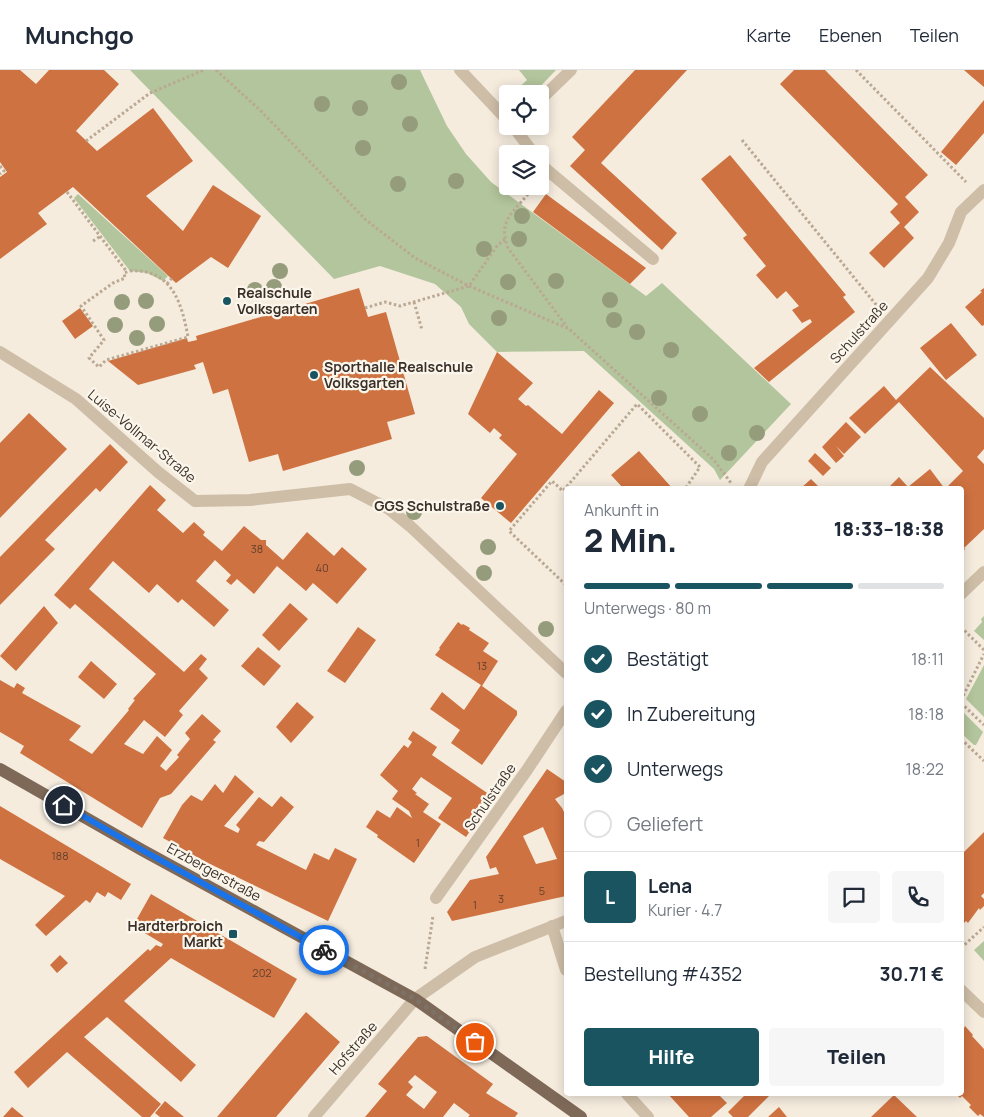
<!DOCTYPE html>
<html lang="de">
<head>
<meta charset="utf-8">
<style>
  :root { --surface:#fff; --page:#f6f6f7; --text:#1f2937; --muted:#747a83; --line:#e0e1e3; --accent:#1a5460 }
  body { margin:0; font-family:Manrope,sans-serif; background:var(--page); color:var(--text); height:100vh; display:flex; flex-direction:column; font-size:19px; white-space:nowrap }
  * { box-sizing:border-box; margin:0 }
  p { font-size:16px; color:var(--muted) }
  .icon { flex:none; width:28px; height:28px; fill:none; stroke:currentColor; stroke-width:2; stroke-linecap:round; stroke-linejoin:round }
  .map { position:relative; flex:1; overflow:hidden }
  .sheet { position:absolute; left:564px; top:416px; width:400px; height:610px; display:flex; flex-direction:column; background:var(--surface); border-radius:5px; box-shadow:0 2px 12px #0003 }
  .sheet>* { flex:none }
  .controls { position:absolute; left:499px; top:15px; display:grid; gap:10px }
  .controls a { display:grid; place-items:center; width:50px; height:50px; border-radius:5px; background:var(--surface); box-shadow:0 2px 12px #0003; font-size:25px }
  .pin { position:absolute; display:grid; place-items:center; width:42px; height:42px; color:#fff; margin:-21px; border:2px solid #fff; border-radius:50%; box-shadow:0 1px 5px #0007 }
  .courier { position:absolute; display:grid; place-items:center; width:50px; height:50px; margin:-25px; border:4px solid #1a73e8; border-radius:50%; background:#fff; color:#222; box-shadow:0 1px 6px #0007 }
  .overview em { font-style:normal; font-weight:800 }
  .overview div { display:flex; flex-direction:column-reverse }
  .overview { display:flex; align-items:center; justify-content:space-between; height:85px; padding:0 20px }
  h1 { font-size:32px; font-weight:800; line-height:38px }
  .bar { display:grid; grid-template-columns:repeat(4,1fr); gap:8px 5px; align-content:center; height:60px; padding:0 20px }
  .bar i { height:6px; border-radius:4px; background:var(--line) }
  .bar .on { background:var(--accent) }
  .bar p { grid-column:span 4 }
  .line { display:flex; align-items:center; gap:12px; padding:0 20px; border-top:1px solid var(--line) }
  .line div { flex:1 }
  .round { display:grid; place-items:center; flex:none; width:52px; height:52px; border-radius:5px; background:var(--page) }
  ol { padding:0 20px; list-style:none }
  li { display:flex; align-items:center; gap:15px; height:55px }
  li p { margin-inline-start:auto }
  li .icon { padding:5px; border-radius:50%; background:var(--accent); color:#fff; stroke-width:4 }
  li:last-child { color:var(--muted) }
  li i { width:28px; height:28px; border:2px solid var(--line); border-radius:50% }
  .cta { display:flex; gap:10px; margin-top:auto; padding:10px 20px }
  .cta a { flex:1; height:58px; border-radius:5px; background:var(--accent); color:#fff; font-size:20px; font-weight:800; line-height:58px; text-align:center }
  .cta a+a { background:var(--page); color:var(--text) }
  header { display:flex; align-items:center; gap:30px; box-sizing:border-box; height:70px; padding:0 25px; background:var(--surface); border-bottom:1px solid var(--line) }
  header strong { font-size:24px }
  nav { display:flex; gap:28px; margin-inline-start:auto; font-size:18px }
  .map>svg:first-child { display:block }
  .green { fill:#b3c59c }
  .building { fill:#cf7241; fill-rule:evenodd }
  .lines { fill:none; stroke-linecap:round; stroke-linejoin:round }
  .path { stroke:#baa892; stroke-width:3; stroke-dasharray:2.5 2.5; stroke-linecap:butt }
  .minor { stroke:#cebea8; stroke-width:12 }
  .major { stroke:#7e6959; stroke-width:12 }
  .tree { fill:#949c7b }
  .done { stroke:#7c7268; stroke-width:5; stroke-dasharray:0 9 }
  .route { stroke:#1a73e8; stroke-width:6 }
  .poi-dot { fill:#1a5460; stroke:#fbf6eb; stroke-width:2 }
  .labels { text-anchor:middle; stroke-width:4.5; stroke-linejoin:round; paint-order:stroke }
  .number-label { font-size:11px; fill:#60402f }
  .poi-label { font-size:14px; font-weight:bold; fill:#3b3029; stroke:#fbf6eb; text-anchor:start }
  .street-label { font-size:14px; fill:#3b3029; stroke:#fbf6eb }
</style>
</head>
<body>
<header>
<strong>Munchgo</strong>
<nav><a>Karte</a><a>Ebenen</a><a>Teilen</a></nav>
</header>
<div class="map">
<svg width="984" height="1047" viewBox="0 0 984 1047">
  <rect width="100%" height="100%" fill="#f5ecde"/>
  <!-- green -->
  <path class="green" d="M130 0H420L447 56 466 84 491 112 646 226 662 213 791 334 720 410 714 399 584 281 497 282 469 254 461 237 435 214 380 196 334 209Z
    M519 0H556L533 24H515V21L527 10Z
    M78 124 168 206 163 211 147 203 130 201 74 128Z
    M984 546V570L974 561 982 552 981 549Z
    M984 595V647L966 629Z
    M961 640 983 662 976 675H974L961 663Z
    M984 871V891L974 880Z"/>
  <!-- building -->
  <path class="building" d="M0 0H20L36 14 49 0H104L119 14 76 61 97 81 153 38 193 91 146 126 183 161 213 115 261 146 228 198 211 187 176 213 73 117 38 143 47 154 0 189V107L7 102 0 92Z
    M635 0H687L601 93 677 163 662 180 570 96 585 80 572 67Z
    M794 0H825L928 105 905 127 919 142 904 157 914 168 884 198 869 183 900 153 890 142 898 134 780 14Z
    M964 0H984V17L972 7Z
    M984 30V63L956 95 941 82Z
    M730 85 846 225 843 227 855 242 769 312 754 298 812 252 810 249 802 253 792 240 799 236 786 221 777 229 756 205 766 196 743 168 747 165 701 109Z
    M546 124 646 198 630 214 533 142Z
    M359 218 368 247 386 242 415 344 387 352 392 369 283 401 278 384 249 392 228 319 213 324 203 292 194 295 196 299 138 315 108 291 187 268 188 272 197 270 196 266Z
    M984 218V255L982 256 965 237 982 222 980 221Z
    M80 238 93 256 75 269 62 251Z
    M951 253 977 285 946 310 920 278Z
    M497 282 533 313 518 329 526 336 528 335 562 364 599 320 614 333 511 453 481 428 517 384 499 368 502 365 494 358 490 363 468 344Z
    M930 297 984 348V379L977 387 984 394V459L964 478 965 479 961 484V419H945L963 401 899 332 865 364 849 348 884 316 896 330Z
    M29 343 67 379 0 448V373Z
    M846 352 861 367 844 384 836 376 844 386 836 393 822 377Z
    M110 374 128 392 100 422 96 418 45 470 55 479 0 535V487Z
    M639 381 673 419H624L611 405Z
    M815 383 831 398 823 406 808 391Z
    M930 399 945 419H887L899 407 908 417Z
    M811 409 821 419H800Z
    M150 415 166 430 157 440 183 463 194 452 205 462 203 465 222 481 244 456 261 470H266V475L283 490 307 462 334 486 342 477 367 499 337 534 313 513 306 521 277 496 254 524 237 509 231 515 226 511 231 505 215 490 196 511 229 540 214 557 182 529 178 533 157 514 149 523 113 491 89 519 184 602 201 584 207 589 199 599 208 608 179 641 183 645 165 667 144 650 124 674 143 684 157 666 172 680 160 696 166 701 179 687 177 685 190 669 185 663 202 644 221 661 213 670 216 672 171 724 160 728 142 758 20 683 24 676 0 662V610L14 618 17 613 25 618 22 623 81 656 69 670 92 684 129 640 128 639 135 630 133 629 156 604 75 534 70 539 54 525Z
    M290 533 308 549 279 581 262 565Z
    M44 536 58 553 16 601 0 586Z
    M458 552 462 555 463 554 470 558 469 560 489 573 483 581 498 591 482 616 517 641V645L482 695 451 673 460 660 430 639 442 622 464 640 481 615 435 585 440 579 439 578Z
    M358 557 376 570 345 613 327 601Z
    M258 577 281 596 264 616 241 596Z
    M91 591 117 614 104 629 78 607Z
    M297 632 314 647 291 673 276 657Z
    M413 661 437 677 432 685 493 727 466 767 438 748 452 728 421 707 412 719 417 723 415 724 429 734 423 742 441 754 414 793 377 767 378 765 366 757 377 740 390 748 397 737 412 748 409 741 392 729 398 721 380 705 404 675 408 678 412 672 408 669Z
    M547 699 566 712V720L564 724 555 729 562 738 566 746V826L452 851 447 842 470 810 499 804 496 797 490 799 486 787ZM543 757 557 789 536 794 523 766Z
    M235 705 254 722 224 756 238 763 240 759 236 755 259 727 272 737 281 726 294 737 264 772 259 771 256 775 306 800 314 783 329 790 335 778 357 789 328 851 206 792 163 768 182 735 191 725 202 731 215 714 223 723Z
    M0 736 131 814 121 830 108 822 105 827 97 822 90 833 86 830 46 866 35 855 65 826 0 789Z
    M984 762V823L981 826 984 829V836L980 840 979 838 968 853 966 851 961 856V785Z
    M151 824 297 909 274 948 171 888 124 931 196 995 181 1012 107 947 84 967 161 1034 150 1047H142L67 982 28 1018 14 1002 148 879 150 881 156 875 161 877 163 874 133 856Z
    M60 885 68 893 57 903 50 895Z
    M306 942 340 972 276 1047H217Z
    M961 955 964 958 965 956 973 965 972 966 984 979V1047L980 1044 978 1046 969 1037 971 1035 962 1026 960 1028 956 1024H961Z
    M427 966 493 1014 486 1023 518 1043 515 1047H468L470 1045 454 1033 443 1047H365L387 1021 378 1014 418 967ZM415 1005 437 1022 424 1039 406 1025 413 1017 408 1012Z
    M668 1024H718L727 1033 711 1047H689Z
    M746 1024H771L748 1047H733L728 1042Z
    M894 1025 917 1047H871Z
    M165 1031 184 1047H160L155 1043Z
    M12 1037 24 1047H3Z
    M779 1037 787 1047H768Z"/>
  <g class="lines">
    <!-- path -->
    <path class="path" d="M216 0 261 41 366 150 415 188 469 216 569 259 714 390 731 413
      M856 0 966 112
      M742 70 878 237
      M86 71 150 23 204 0
      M0 96 4 101 0 104
      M534 116C518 140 496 148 508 178L567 257
      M67 122 127 202
      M93 171 101 166
      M130 201C172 198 182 234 188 267L106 290 99 297 89 288 104 270 81 236 113 213 125 208 124 203Z
      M167 214 172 208
      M414 232 422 260
      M365 238 385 232 400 236 469 216 497 176 505 169
      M566 515 509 461 552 411 563 421 637 334 700 397 685 419
      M961 557 984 580
      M961 630 984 584
      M961 633 984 655
      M961 669 984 691
      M961 878 984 857
      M425 899 433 846"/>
    <!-- minor -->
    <path class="minor" d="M460 0 508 51
      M540 30 571 0
      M513 56 534 84
      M540 92 546 99 653 189
      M0 282 76 329 158 402 195 431 250 430 350 419 389 439 410 456 566 603
      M749 419 762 392 928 208 949 173 961 142 984 120
      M961 524 984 502
      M436 828 527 700 566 641
      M552 856 566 900
      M961 920 984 942
      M627 1024 648 1047
      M314 1047 415 929 475 887 566 851"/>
    <!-- major -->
    <path class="major" d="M0 699 142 780 415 929 581 1047"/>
  </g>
  <!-- trees -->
  <g class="tree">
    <circle cx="399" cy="12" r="8"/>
    <circle cx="322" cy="34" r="8"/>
    <circle cx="360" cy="38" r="8"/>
    <circle cx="410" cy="54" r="8"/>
    <circle cx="363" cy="78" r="8"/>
    <circle cx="456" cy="111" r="8"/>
    <circle cx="398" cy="114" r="8"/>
    <circle cx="522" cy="146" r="8"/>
    <circle cx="519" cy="169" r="8"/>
    <circle cx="484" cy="179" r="8"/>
    <circle cx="280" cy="201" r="8"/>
    <circle cx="556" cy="211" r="8"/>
    <circle cx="508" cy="212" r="8"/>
    <circle cx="274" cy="217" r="8"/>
    <circle cx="255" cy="220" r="8"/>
    <circle cx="610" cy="230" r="8"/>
    <circle cx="146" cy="231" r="8"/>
    <circle cx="122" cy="232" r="8"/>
    <circle cx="499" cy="248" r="8"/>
    <circle cx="614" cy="250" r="8"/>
    <circle cx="157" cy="254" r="8"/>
    <circle cx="115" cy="255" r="8"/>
    <circle cx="637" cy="262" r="8"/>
    <circle cx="137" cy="268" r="8"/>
    <circle cx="671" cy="280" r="8"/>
    <circle cx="659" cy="328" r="8"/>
    <circle cx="700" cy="344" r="8"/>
    <circle cx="757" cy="363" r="8"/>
    <circle cx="729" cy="383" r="8"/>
    <circle cx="357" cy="398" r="8"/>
    <circle cx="414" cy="442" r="8"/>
    <circle cx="488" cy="477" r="8"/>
    <circle cx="484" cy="503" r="8"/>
    <circle cx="546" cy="559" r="8"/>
  </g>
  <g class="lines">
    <!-- done -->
    <path class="done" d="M324 880 415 929 475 972"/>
    <!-- route -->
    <path class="route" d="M64 735 142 780 324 880"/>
  </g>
  <!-- markers -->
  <g class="poi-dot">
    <circle cx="227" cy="231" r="5"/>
    <circle cx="314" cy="305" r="5"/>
    <circle cx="500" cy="436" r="5"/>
    <rect x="228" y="859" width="10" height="10" rx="2.5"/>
  </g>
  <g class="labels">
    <!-- number labels -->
    <g class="number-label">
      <text x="257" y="483">38</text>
      <text x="322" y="502">40</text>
      <text x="482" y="600">13</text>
      <text x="418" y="777">1</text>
      <text x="60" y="790">188</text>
      <text x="542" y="825">5</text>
      <text x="501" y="833">3</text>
      <text x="475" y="839">1</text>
      <text x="262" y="907">202</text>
    </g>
    <!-- poi labels -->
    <g class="poi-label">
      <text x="237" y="228">Realschule<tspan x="237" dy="16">Volksgarten</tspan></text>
      <text x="324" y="302">Sporthalle Realschule<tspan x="324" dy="16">Volksgarten</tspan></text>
      <text x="490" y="441" text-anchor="end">GGS Schulstraße</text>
      <text x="223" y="861" text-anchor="end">Hardterbroich<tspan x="223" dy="16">Markt</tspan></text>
    </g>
    <!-- street labels -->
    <g class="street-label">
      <text transform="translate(859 262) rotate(-48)" y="5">Schulstraße</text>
      <text transform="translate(142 366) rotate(40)" y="5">Luise-Vollmar-Straße</text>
      <text transform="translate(490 727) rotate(-55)" y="5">Schulstraße</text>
      <text transform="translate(214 802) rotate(29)" y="5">Erzbergerstraße</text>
      <text transform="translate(353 978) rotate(-49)" y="5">Hofstraße</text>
    </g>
  </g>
</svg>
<div class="controls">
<a><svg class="icon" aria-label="locate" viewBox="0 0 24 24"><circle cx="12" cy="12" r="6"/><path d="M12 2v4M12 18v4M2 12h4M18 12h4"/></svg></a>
<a><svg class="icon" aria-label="layers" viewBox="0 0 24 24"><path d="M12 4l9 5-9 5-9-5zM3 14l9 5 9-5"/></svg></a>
</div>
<div class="pin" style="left:475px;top:972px;background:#ea580c"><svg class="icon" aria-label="bag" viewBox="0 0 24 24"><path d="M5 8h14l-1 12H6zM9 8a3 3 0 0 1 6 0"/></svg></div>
<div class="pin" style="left:64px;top:735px;background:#1f2937"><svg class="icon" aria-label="home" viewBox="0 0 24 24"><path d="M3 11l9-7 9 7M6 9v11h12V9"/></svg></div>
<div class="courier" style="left:324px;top:880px"><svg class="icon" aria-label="bike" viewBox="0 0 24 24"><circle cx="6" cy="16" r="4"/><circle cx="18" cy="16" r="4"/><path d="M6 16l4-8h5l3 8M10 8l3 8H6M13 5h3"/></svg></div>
<section class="sheet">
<div class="overview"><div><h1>2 Min.</h1><p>Ankunft in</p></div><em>18:33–18:38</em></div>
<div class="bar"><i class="on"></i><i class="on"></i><i class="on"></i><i></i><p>Unterwegs · 80 m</p></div>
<ol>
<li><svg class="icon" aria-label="check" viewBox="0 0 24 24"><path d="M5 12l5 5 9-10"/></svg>Bestätigt<p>18:11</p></li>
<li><svg class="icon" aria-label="check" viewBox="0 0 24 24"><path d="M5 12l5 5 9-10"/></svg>In Zubereitung<p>18:18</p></li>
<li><svg class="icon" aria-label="check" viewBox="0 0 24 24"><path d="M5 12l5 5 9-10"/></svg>Unterwegs<p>18:22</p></li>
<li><i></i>Geliefert</li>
</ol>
<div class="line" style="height:90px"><b class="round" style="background:var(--accent);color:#fff">L</b><div><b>Lena</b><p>Kurier · 4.7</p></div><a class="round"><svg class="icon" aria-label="chat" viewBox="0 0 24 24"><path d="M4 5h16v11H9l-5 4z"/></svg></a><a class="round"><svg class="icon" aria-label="phone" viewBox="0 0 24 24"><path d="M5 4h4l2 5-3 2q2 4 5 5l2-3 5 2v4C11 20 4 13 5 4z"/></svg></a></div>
<div class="line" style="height:65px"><div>Bestellung #4352</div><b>30.71 €</b></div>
<div class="cta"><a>Hilfe</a><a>Teilen</a></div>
</section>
</div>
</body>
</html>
